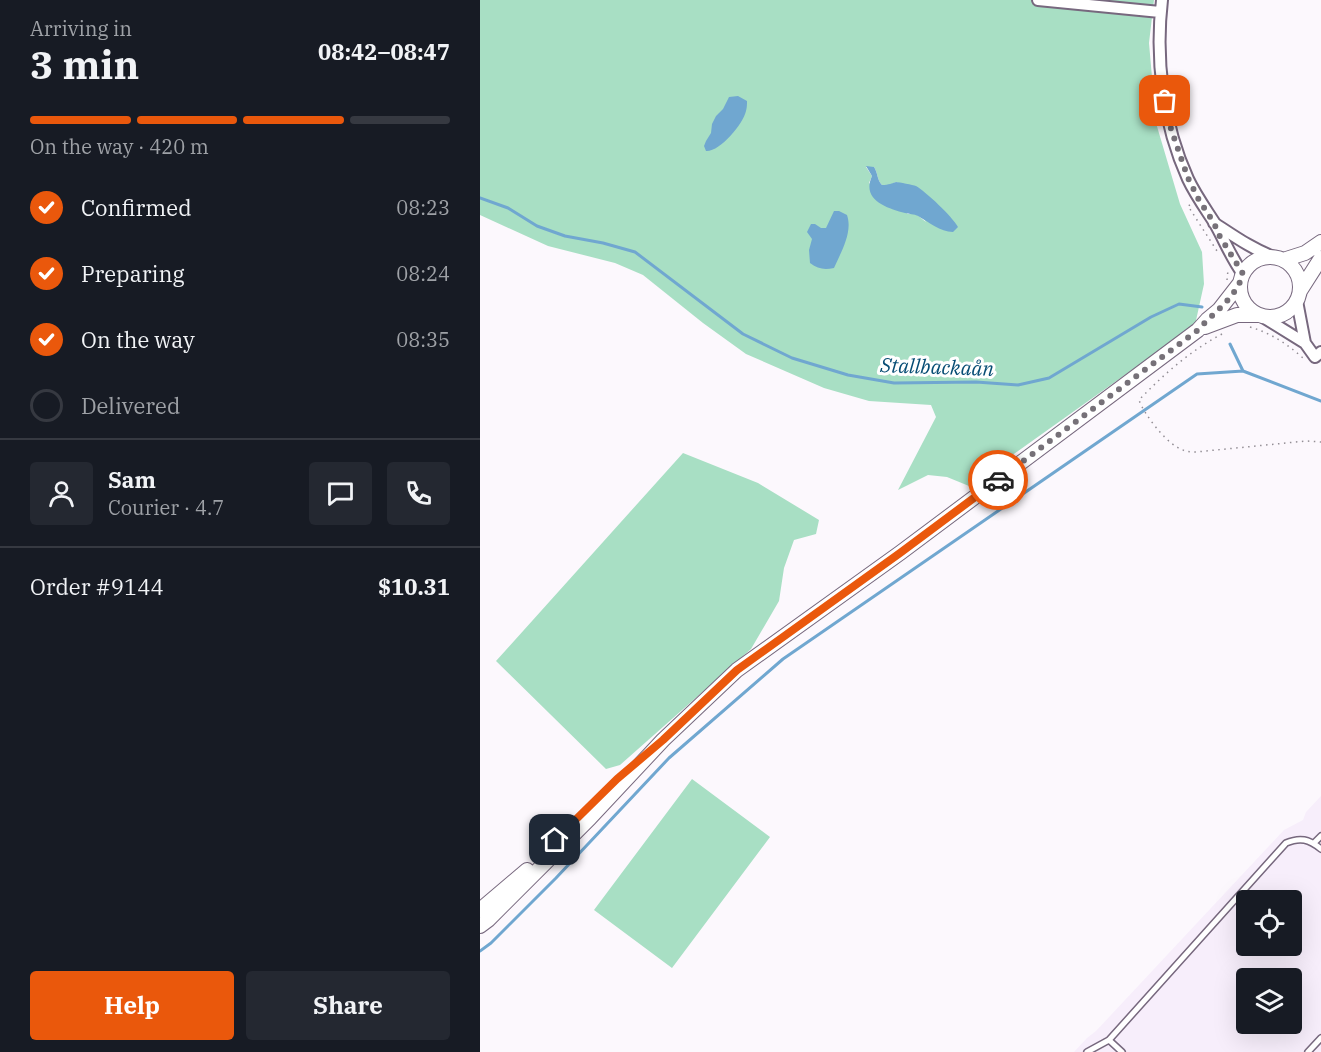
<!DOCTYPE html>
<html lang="en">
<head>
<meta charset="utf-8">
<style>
  :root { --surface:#171b24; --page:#242831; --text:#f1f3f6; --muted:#9ea1a6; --line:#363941; --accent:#ea580c }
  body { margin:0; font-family:"IBM Plex Serif",serif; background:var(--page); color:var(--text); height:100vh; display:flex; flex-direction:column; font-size:22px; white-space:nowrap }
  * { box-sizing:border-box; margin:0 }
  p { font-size:20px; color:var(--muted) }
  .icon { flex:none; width:33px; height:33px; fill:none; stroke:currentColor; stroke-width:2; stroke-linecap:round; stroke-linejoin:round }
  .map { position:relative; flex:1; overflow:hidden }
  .sheet { display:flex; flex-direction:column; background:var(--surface); width:480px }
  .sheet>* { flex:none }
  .buttons { position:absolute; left:756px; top:890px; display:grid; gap:12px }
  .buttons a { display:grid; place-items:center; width:66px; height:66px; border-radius:6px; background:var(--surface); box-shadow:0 6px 24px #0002; font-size:30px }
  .pin { position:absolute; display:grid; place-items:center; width:51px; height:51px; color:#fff; margin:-26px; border-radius:12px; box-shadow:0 3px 9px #0006 }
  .courier { position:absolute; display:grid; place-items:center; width:60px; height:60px; margin:-30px; border:4px solid #ea580c; border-radius:50%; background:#fff; color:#222; box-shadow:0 2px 8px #0007 }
  .summary em { font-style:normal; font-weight:700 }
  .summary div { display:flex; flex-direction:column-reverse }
  .summary { display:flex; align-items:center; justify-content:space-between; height:102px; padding:0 30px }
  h1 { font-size:39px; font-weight:700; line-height:45px }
  .bar { display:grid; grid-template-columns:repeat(4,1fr); gap:9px 6px; align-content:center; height:72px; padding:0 30px }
  .bar i { height:8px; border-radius:4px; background:var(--line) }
  .bar .active { background:var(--accent) }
  .bar p { grid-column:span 4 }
  .line { display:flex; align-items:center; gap:15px; padding:0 30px; border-top:2px solid var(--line) }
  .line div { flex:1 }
  .round { display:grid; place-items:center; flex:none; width:63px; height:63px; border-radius:6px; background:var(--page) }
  ol { padding:0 30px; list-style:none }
  li { display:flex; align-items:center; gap:18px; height:66px }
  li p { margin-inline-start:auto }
  li .icon { padding:6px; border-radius:50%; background:var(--accent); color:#fff; stroke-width:4 }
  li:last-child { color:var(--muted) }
  li i { width:33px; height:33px; border:3px solid var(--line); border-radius:50% }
  .action { display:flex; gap:12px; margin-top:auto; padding:12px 30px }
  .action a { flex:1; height:69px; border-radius:6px; background:var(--accent); color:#fff; font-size:24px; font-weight:700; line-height:69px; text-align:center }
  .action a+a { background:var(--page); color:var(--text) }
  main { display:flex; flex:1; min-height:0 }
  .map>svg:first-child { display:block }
  .built { fill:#f7eefb; fill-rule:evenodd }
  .green { fill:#a8dfc4; fill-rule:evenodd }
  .water { fill:#70a7d0 }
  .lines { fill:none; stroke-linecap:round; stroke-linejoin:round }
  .stream { stroke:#70a7d0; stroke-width:3 }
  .service-casing { stroke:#77687e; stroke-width:8 }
  .minor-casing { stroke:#77687e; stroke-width:14 }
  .tertiary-casing { stroke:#77687e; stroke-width:16 }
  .path { stroke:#938e95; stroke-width:1.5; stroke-dasharray:1.5 4.5; stroke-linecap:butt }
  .service { stroke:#fff; stroke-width:5 }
  .minor { stroke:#fff; stroke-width:10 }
  .tertiary { stroke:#fff; stroke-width:14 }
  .done { stroke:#767178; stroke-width:6; stroke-dasharray:0 10.8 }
  .route { stroke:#ea580c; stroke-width:8 }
  .labels { text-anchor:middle; stroke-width:6; stroke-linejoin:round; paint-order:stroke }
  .water-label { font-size:20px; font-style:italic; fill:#064c74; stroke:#fff }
</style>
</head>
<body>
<main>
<section class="sheet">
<div class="summary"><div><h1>3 min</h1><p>Arriving in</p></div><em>08:42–08:47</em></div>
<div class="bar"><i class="active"></i><i class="active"></i><i class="active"></i><i></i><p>On the way · 420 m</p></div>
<ol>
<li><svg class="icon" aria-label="check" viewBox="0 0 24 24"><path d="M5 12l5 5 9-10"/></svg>Confirmed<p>08:23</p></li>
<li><svg class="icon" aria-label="check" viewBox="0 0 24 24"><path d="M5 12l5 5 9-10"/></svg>Preparing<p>08:24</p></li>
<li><svg class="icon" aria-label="check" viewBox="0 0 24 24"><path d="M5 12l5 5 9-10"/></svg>On the way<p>08:35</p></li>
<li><i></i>Delivered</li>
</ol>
<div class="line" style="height:108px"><a class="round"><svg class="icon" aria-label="person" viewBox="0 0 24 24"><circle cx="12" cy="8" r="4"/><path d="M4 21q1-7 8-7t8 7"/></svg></a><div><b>Sam</b><p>Courier · 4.7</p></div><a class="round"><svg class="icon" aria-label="chat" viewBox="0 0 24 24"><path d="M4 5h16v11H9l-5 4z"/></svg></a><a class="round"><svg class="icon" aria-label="phone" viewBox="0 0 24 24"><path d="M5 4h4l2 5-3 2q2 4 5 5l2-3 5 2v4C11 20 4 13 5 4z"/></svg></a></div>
<div class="line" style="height:78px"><div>Order #9144</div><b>$10.31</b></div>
<div class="action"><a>Help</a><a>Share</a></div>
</section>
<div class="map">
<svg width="841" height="1052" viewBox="0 0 841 1052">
  <rect width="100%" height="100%" fill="#fcf8fd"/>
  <!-- built -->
  <path class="built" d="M841 796V1052H594L607 1038 616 1031 804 830 823 820 826 812ZM766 900H812V945H766ZM766 978H812V1023H766Z"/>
  <!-- green -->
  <path class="green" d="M0 0H674L669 43 676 123 700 204 722 252 724 284 715 325 489 486 467 477 448 475 418 490 456 417 451 405 389 401 344 388 266 354 223 323 163 275 135 263 68 246 0 215ZM386 167H394C398 173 397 180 402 185H410L416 182 421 184 446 222 436 214H428L389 183 392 176Z
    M203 453 278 483 339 520 336 534 314 540 304 568 299 601 271 649 140 765 126 769 16 661Z
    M212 779 290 837 192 968 114 910Z"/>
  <!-- water -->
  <path class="water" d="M258 96 267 101C267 104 267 107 266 111 263 124 240 152 226 151L224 146 226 141 231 133 232 124 236 116 243 109 249 97Z
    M386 166 394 167C398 173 397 180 402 185 409 185 412 183 416 182 419 182 433 185 436 186 446 192 472 216 478 227L473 232C460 232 449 222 438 216 434 214 429 214 425 213 407 208 381 200 392 176Z
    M354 211H359L367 215C373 232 361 252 354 268 344 270 338 269 330 263L329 250 332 239 327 232 331 224H335L341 228H346Z"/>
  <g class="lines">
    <!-- stream -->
    <path class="stream" d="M0 198 28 208 57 226 85 236 123 243 155 252 263 334 312 358 368 375 414 383 496 382 538 385 569 378 671 317 699 304 722 307
      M750 344 763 371
      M0 951 11 943 76 878 189 758 303 659 717 374 763 371 841 401"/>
    <!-- service casing -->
    <g class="service-casing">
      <path id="service" d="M834 843 841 836
        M629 1040 642 1052
        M607 1052 629 1040 806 843C820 837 829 839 841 849
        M828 1052 841 1038"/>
    </g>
    <!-- minor casing -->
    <g class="minor-casing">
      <path id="minor" d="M558 0 680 12
        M682 0C675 60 683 124 708 179 715 194 725 208 734 222 744 239 751 258 763 274
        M734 223C754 236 772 249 794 257
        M817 301 825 343
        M783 317 825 343 835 357 841 352"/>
    </g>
    <!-- tertiary casing -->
    <g class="tertiary-casing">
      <path id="tertiary" d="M760 287a30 30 0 1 1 60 0a30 30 0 1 1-60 0Z
        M803 260 825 253 841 242
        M820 291 841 258
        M725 327 757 315H778
        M0 910 47 870
        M0 926 8 920 110 818 183 740 257 670 420 553 718 330 727 320 739 310 760 283"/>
    </g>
    <!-- path -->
    <path class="path" d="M710 205 708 206 737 251
      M747 280 748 270
      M770 327C791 333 807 344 823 358
      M742 334C710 351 684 374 659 400 664 414 684 440 697 447 703 451 709 452 716 452L826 441 841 442"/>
    <!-- service -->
    <use href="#service" class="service"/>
    <!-- minor -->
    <use href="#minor" class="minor"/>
    <!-- tertiary -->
    <use href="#tertiary" class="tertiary"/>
  </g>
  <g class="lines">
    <!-- done -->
    <path class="done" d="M518 480 718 330C734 312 756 298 763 274L739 235 734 223 719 200 708 178 691 129 685 101"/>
    <!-- route -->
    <path class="route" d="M75 840 137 779 183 740 257 670 420 553 518 480"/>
  </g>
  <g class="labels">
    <!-- water labels -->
    <g class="water-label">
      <text transform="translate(457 367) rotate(2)" y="7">Stallbackaån</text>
    </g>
  </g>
</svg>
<div class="buttons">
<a><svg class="icon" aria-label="locate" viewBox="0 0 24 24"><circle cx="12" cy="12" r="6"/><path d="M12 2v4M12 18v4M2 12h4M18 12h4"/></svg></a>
<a><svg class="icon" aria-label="layers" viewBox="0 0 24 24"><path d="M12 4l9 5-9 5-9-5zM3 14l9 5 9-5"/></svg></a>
</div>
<div class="pin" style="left:685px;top:101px;background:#ea580c"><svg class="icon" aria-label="bag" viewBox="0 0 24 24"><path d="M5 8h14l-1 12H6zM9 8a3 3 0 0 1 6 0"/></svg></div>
<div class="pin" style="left:75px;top:840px;background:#1f2937"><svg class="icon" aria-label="home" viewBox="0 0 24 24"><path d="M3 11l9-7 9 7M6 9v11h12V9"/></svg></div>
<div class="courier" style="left:518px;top:480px"><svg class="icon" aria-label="car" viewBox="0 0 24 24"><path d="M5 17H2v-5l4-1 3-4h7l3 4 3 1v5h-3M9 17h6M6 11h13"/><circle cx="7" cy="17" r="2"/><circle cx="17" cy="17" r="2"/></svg></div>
</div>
</main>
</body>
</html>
